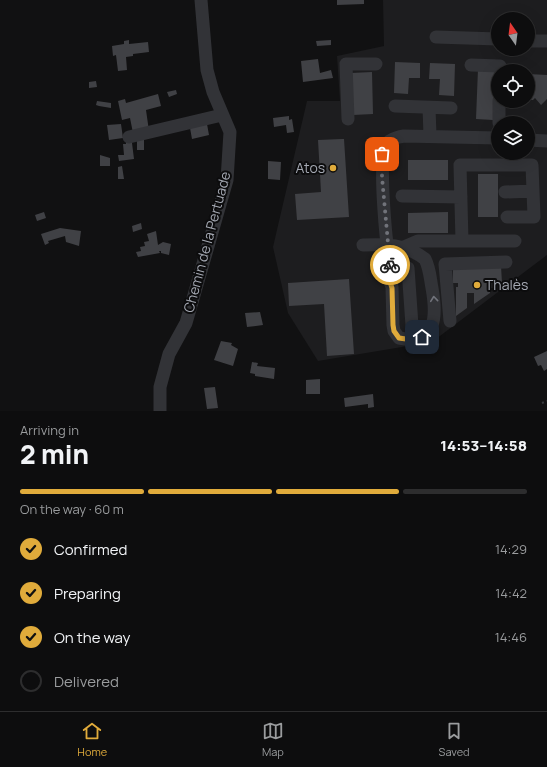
<!DOCTYPE html>
<html lang="en">
<head>
<meta charset="utf-8">
<style>
  :root { --surface:#0d0d0e; --page:#1b1b1c; --text:#f1f3f6; --muted:#9a9c9e; --line:#2d2d2e; --accent:#e0ab3b }
  body { margin:0; font-family:Manrope,sans-serif; background:var(--page); color:var(--text); height:100vh; display:flex; flex-direction:column; font-size:15px; white-space:nowrap }
  * { box-sizing:border-box; margin:0 }
  p { font-size:13px; color:var(--muted) }
  .icon { flex:none; width:22px; height:22px; fill:none; stroke:currentColor; stroke-width:2; stroke-linecap:round; stroke-linejoin:round }
  .map { position:relative; height:411px; overflow:hidden }
  .drawer { display:flex; flex-direction:column; background:var(--surface); flex:1 }
  .drawer>* { flex:none }
  .needle { width:26px; rotate:346deg }
  .buttons { position:absolute; left:491px; top:12px; display:grid; gap:8px }
  .buttons a { display:grid; place-items:center; width:44px; height:44px; border-radius:50%; background:var(--surface); box-shadow:0 4px 16px #0002,0 0 0 1px var(--line); font-size:20px }
  .pin { position:absolute; display:grid; place-items:center; width:34px; height:34px; color:#fff; margin:-17px; border-radius:8px; box-shadow:0 2px 6px #0006 }
  .courier { position:absolute; display:grid; place-items:center; width:40px; height:40px; margin:-20px; border:3px solid #e0ab3b; border-radius:50%; background:#fff; color:#222; box-shadow:0 1px 5px #0007 }
  .summary em { font-style:normal; font-weight:800 }
  .summary div { display:flex; flex-direction:column-reverse }
  .summary { display:flex; align-items:center; justify-content:space-between; height:68px; padding:0 20px }
  h1 { font-size:26px; font-weight:800; line-height:30px }
  .bar { display:grid; grid-template-columns:repeat(4,1fr); gap:6px 4px; align-content:center; height:48px; padding:0 20px }
  .bar i { height:5px; border-radius:3px; background:var(--line) }
  .bar .on { background:var(--accent) }
  .bar p { grid-column:span 4 }
  ol { padding:0 20px; list-style:none }
  li { display:flex; align-items:center; gap:12px; height:44px }
  li p { margin-inline-start:auto }
  li .icon { padding:4px; border-radius:50%; background:var(--accent); color:#111; stroke-width:4 }
  li:last-child { color:var(--muted) }
  li i { width:22px; height:22px; border:2px solid var(--line); border-radius:50% }
  .tab-bar { display:flex; justify-content:space-around; align-items:center; height:56px; border-top:1px solid var(--line); background:var(--surface); font-size:11px; color:var(--muted) }
  .tab-bar a { display:grid; justify-items:center; gap:2px }
  .tab-bar .on { color:var(--accent) }
  .map>svg:first-child { display:block }
  .built { fill:#1d1d1f; fill-rule:evenodd }
  .building { fill:#404145 }
  .lines { fill:none; stroke-linecap:round; stroke-linejoin:round }
  .path { stroke:#383a3e; stroke-width:2; stroke-dasharray:2 3; stroke-linecap:butt }
  .minor { stroke:#323337; stroke-width:13 }
  .oneway { stroke:#71737b }
  .done { stroke:#71737a; stroke-width:4; stroke-dasharray:0 7.2 }
  .route { stroke:#e0ab3b; stroke-width:5 }
  .poi-dot { fill:#e0ab3b; stroke:#0c0c0d; stroke-width:1.5 }
  .labels { text-anchor:middle; stroke-width:4; stroke-linejoin:round; paint-order:stroke }
  .poi-label { font-size:14px; fill:#a4a8b2; stroke:#0c0c0d; text-anchor:end }
  .street-label { font-size:14px; fill:#a4a8b2; stroke:#0c0c0d }
</style>
</head>
<body>
<div class="map">
<svg width="547" height="411" viewBox="0 0 547 411">
  <rect width="100%" height="100%" fill="#111112"/>
  <!-- built -->
  <path class="built" d="M383 0H547V255L432 342 318 361 288 313 273 247 307 101H340L337 56 384 46ZM498 19H528V49H498ZM498 71H528V101H498ZM498 123H528V153H498Z"/>
  <!-- building -->
  <path class="building" d="M337 0H364V4L337 5Z
    M129 40V44L148 42 149 52 133 54V56L126 57 127 70 118 71 116 55 113 56 112 46 124 44V41Z
    M331 40V45L317 46 316 41Z
    M318 59 320 73 331 70 333 78 303 82 301 61Z
    M395 62 420 63V78H409L408 94 394 93Z
    M430 63 455 64 454 96 439 95 440 79H429Z
    M478 69 495 70 493 120 476 119Z
    M372 72 373 114 353 115 351 73Z
    M528 74 547 75V99L541 105 535 98 533 100H528Z
    M96 81 97 87 89 88V82Z
    M176 90 177 94 169 97 167 92Z
    M158 94 161 106 146 110 149 131 133 133 130 118 122 120 118 101 125 99 126 103Z
    M97 101 111 103V108L99 106 96 105Z
    M289 116V120L292 119 294 132 287 133 286 125 274 127 273 118Z
    M121 124 123 138 109 140 107 125Z
    M207 124 209 135 192 139 190 128Z
    M137 139H144V150H137Z
    M342 139H344L349 217 297 220 295 194 321 192 318 140Z
    M126 141 132 143 134 159 119 161 118 155H124L123 144H126Z
    M100 155 110 158V166H100Z
    M408 160H448V180H408Z
    M268 161 281 162 280 180 268 179Z
    M122 166 124 179H118V167Z
    M478 174H498V217H478Z
    M44 212 46 218 37 221 35 215Z
    M448 212V233H408V213Z
    M141 223 142 229 133 232 132 226Z
    M60 228 81 231 79 246 66 242 65 236 48 241 49 243 45 245 41 234Z
    M156 231 158 245 163 242 171 244 169 255 161 253V251H159L160 253 138 257 136 252 141 251 140 247 145 246 144 242 149 241 147 234Z
    M453 266H501L502 283H496V288H490V293L474 304V293H467V308L456 316V287H458V283H453Z
    M349 279 354 354 327 356 324 304 289 306 288 283Z
    M260 312 263 325 247 327 245 313Z
    M221 341 232 343 231 345 238 349 233 366 214 360Z
    M547 351V369L544 371 541 365 538 366 534 357Z
    M252 362 258 363 257 366 275 368 274 379 255 376V374L250 373Z
    M320 379V394H306V380Z
    M215 387 218 408 207 409 204 388Z
    M373 394 374 407 368 408V404L345 407 344 398Z"/>
  <g class="lines">
    <!-- path -->
    <path class="path" d="M542 403 547 401"/>
    <!-- minor -->
    <path class="minor" d="M436 37 498 39
      M528 41H547
      M471 65 500 66V71
      M395 106 451 108
      M429 108 430 135
      M348 119 346 64H376
      M499 123V101
      M129 137 222 115
      M528 140 547 141
      M505 192 533 191
      M402 196 461 197
      M462 241 460 165H532L534 217H507
      M363 245C386 244 405 244 425 259 430 269 430 278 432 288 437 316 437 345 399 338L394 331 393 325 392 287 389 279 392 270C386 253 378 160 386 145 389 139 398 137 404 136L498 138
      M404 247 418 241H515
      M408 268 413 340
      M450 321 445 264 506 262
      M160 411V387L169 354 186 323 227 180 230 132 213 92 207 70 201 0"/>
  </g>
  <!-- one-way arrows -->
  <defs><path id="oneway-chevron" d="M-2-3.5L2.5 0L-2 3.5" fill="none" stroke-width="1.6" stroke-linecap="round" stroke-linejoin="round"/></defs>
  <use class="oneway" href="#oneway-chevron" transform="translate(434 299) rotate(-96)"/>
  <g class="lines">
    <!-- done -->
    <path class="done" d="M382 154V177L390 265"/>
    <!-- route -->
    <path class="route" d="M390 265 392 270 389 279 392 288 393 325 394 331 399 338 413 340 422 337"/>
  </g>
  <!-- markers -->
  <g class="poi-dot">
    <circle cx="333" cy="168" r="4"/>
    <circle cx="477" cy="285" r="4"/>
  </g>
  <g class="labels">
    <!-- poi labels -->
    <g class="poi-label">
      <text x="325" y="173">Atos</text>
      <text x="485" y="290" text-anchor="start">Thalès</text>
    </g>
    <!-- street labels -->
    <g class="street-label">
      <text transform="translate(207 242) rotate(-75)" y="5">Chemin de la Pertuade</text>
    </g>
  </g>
</svg>
<div class="buttons">
<a><svg class="needle" viewBox="-14 -14 28 28"><path d="M0-13l5 13h-10z" fill="#e53935"/><path d="M0 13l5-13h-10z" fill="#9a9c9e"/></svg></a>
<a><svg class="icon" aria-label="locate" viewBox="0 0 24 24"><circle cx="12" cy="12" r="6"/><path d="M12 2v4M12 18v4M2 12h4M18 12h4"/></svg></a>
<a><svg class="icon" aria-label="layers" viewBox="0 0 24 24"><path d="M12 4l9 5-9 5-9-5zM3 14l9 5 9-5"/></svg></a>
</div>
<div class="pin" style="left:382px;top:154px;background:#ea580c"><svg class="icon" aria-label="bag" viewBox="0 0 24 24"><path d="M5 8h14l-1 12H6zM9 8a3 3 0 0 1 6 0"/></svg></div>
<div class="pin" style="left:422px;top:337px;background:#1f2937"><svg class="icon" aria-label="home" viewBox="0 0 24 24"><path d="M3 11l9-7 9 7M6 9v11h12V9"/></svg></div>
<div class="courier" style="left:390px;top:265px"><svg class="icon" aria-label="bike" viewBox="0 0 24 24"><circle cx="6" cy="16" r="4"/><circle cx="18" cy="16" r="4"/><path d="M6 16l4-8h5l3 8M10 8l3 8H6M13 5h3"/></svg></div>
</div>
<section class="drawer">
<div class="summary"><div><h1>2 min</h1><p>Arriving in</p></div><em>14:53–14:58</em></div>
<div class="bar"><i class="on"></i><i class="on"></i><i class="on"></i><i></i><p>On the way · 60 m</p></div>
<ol>
<li><svg class="icon" aria-label="check" viewBox="0 0 24 24"><path d="M5 12l5 5 9-10"/></svg>Confirmed<p>14:29</p></li>
<li><svg class="icon" aria-label="check" viewBox="0 0 24 24"><path d="M5 12l5 5 9-10"/></svg>Preparing<p>14:42</p></li>
<li><svg class="icon" aria-label="check" viewBox="0 0 24 24"><path d="M5 12l5 5 9-10"/></svg>On the way<p>14:46</p></li>
<li><i></i>Delivered</li>
</ol>
</section>
<nav class="tab-bar">
<a class="on"><svg class="icon" aria-label="home" viewBox="0 0 24 24"><path d="M3 11l9-7 9 7M6 9v11h12V9"/></svg>Home</a>
<a><svg class="icon" aria-label="map" viewBox="0 0 24 24"><path d="M3 6l6-2 6 2 6-2v14l-6 2-6-2-6 2zM9 4v14M15 6v14"/></svg>Map</a>
<a><svg class="icon" aria-label="saved" viewBox="0 0 24 24"><path d="M7 4h10v16l-5-4-5 4z"/></svg>Saved</a>
</nav>
</body>
</html>
